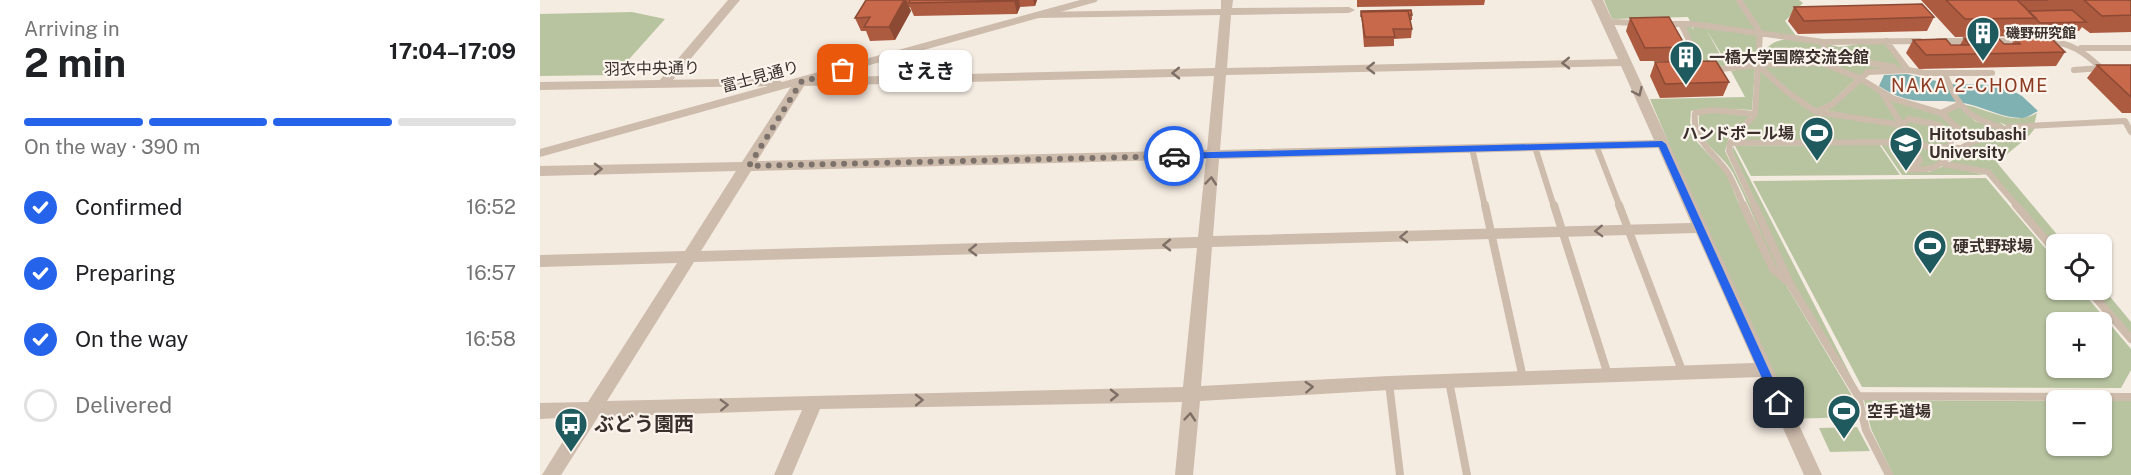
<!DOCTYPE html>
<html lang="en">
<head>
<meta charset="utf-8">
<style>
  :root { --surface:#fff; --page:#f2f2f2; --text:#202124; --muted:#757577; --line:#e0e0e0; --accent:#2563eb }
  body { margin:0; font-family:"Public Sans","Noto Sans JP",sans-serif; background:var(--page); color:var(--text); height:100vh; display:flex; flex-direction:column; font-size:22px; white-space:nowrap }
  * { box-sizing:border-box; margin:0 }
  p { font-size:20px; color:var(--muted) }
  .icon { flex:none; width:33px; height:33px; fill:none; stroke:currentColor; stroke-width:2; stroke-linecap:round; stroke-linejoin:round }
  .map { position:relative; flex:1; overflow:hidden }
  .details { display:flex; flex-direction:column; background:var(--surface); width:540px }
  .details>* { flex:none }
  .fabs { position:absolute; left:1506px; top:234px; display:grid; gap:12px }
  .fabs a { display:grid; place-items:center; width:66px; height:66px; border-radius:9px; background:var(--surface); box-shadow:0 2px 4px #0004; font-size:30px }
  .pin { position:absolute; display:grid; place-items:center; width:51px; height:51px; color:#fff; margin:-26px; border-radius:12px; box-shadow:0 3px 9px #0006 }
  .courier { position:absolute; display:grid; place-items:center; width:60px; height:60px; margin:-30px; border:4px solid #2563eb; border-radius:50%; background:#fff; color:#222; box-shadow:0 2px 8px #0007 }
  .bubble { position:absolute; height:42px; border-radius:9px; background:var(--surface); box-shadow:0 2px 4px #0004; font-size:20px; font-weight:700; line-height:42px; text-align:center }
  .overview em { font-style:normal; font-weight:700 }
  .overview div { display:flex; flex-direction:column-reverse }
  .overview { display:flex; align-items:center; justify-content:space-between; height:102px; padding:0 24px }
  h1 { font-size:39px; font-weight:700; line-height:45px }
  .bar { display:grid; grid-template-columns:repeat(4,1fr); gap:9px 6px; align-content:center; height:72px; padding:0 24px }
  .bar i { height:8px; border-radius:4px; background:var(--line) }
  .bar .current { background:var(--accent) }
  .bar p { grid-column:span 4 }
  ol { padding:0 24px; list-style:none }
  li { display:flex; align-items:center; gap:18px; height:66px }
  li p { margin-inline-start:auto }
  li .icon { padding:6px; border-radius:50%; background:var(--accent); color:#fff; stroke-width:4 }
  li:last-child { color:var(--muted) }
  li i { width:33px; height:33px; border:3px solid var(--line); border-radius:50% }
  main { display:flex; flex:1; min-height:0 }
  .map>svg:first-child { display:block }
  .green { fill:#b8c4a0; fill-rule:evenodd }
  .water { fill:#7fb0b2 }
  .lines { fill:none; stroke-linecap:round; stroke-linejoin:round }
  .service-far1 { stroke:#cdbbac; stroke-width:6 }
  .service { stroke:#cdbbac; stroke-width:8 }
  .minor { fill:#cdbbac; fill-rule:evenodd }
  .tertiary { fill:#cdbbac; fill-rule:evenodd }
  .wall { fill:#ac5a40 }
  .shaded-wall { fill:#8c4a34 }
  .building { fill:#c8694b; stroke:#8c4a34; stroke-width:1.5 }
  .oneway { stroke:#7d6f65 }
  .route { fill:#2563eb }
  .done { stroke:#7c716b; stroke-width:6; stroke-dasharray:0 10.8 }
  .labels { text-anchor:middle; stroke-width:4.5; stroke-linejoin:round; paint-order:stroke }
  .far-poi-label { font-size:14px; font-weight:bold; fill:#3b302b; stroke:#fbf5ee; text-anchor:start }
  .poi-label { font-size:16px; font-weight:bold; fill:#3b302b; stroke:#fbf5ee; text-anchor:start }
  .street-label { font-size:16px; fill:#3b302b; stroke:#fbf5ee }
  .neighbourhood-label { font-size:18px; letter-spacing:1.5px; fill:#8c3b22; stroke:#fbf5ee }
  .near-poi-label { font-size:20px; font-weight:bold; fill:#3b302b; stroke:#fbf5ee; text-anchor:start }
</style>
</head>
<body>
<main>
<section class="details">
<div class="overview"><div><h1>2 min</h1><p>Arriving in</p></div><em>17:04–17:09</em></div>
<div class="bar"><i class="current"></i><i class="current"></i><i class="current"></i><i></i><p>On the way · 390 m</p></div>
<ol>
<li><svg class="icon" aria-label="check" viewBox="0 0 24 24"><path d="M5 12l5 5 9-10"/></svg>Confirmed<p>16:52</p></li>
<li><svg class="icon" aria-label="check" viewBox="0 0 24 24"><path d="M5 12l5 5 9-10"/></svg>Preparing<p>16:57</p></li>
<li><svg class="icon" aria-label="check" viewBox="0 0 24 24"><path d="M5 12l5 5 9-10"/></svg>On the way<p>16:58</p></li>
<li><i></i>Delivered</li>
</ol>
</section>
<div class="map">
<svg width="1591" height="475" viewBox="0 0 1591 475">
  <rect width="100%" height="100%" fill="#f4ebe1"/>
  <!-- green -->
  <path class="green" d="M1064 0H1197L1217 31 1151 23 1148 17 1072 19Z
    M1200 0H1259L1263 3 1245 21 1257 37 1221 32Z
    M92 12 125 19 75 75 0 76V14Z
    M1142 25H1150L1154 30 1152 25 1218 33 1216 63 1189 67 1166 29 1187 67 1165 68Z
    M1252 38 1281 43 1283 50 1296 54 1300 58 1282 62 1220 64C1227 43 1231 42 1252 38Z
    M1339 41H1346L1367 69 1327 71 1318 77 1284 63 1303 58 1286 49 1284 43 1299 47Z
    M1282 64 1317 78 1291 102 1276 110 1266 105 1221 66Z
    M1212 67 1215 68 1212 110 1167 108 1151 111 1150 123 1157 142 1186 173 1203 213 1311 394 1316 417 1246 419 1110 99 1205 97 1191 71Z
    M1220 68 1264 106 1361 125 1368 141 1194 142 1217 115Z
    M1320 80 1340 92 1359 123 1280 112Z
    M1345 95 1400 114 1421 133 1414 136C1401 117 1382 122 1362 122Z
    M1419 104C1445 106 1472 128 1497 113L1494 125 1468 126 1459 122 1466 127 1435 118Z
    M1419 106 1435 121 1464 130C1435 139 1425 133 1403 114Z
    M1173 112 1210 116 1189 138 1185 151 1243 273 1236 268C1221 237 1209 204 1193 173 1180 150 1157 146 1159 115Z
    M1371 120 1395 124 1411 138 1407 145 1389 146 1373 141 1364 125Z
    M1470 128H1495C1485 143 1469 149 1458 164L1525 244H1516V249L1450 171 1409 163 1423 149Z
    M1340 143H1370L1377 160 1366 167 1368 170 1389 172 1406 165 1444 175H1362Z
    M1339 144 1360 175 1211 176 1195 146Z
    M1373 144 1418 149 1386 170 1373 168 1382 162Z
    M1193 146 1317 388 1254 285 1192 151Z
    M1446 178 1516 261V290H1541L1591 349V370L1581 388 1322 387 1213 181ZM1516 322H1562V368H1516Z
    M1562 287 1591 322V335L1552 290H1562Z
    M1324 400 1516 401V446H1562V401H1591V475H1353L1331 429Z
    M1317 427 1330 451 1290 452 1279 428Z"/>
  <!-- water -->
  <path class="water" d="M1367 74 1409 84 1462 85 1482 96 1498 111C1493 113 1488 118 1482 118 1463 118 1446 108 1428 104 1391 96 1376 110 1339 86L1344 75Z"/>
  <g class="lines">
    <!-- service-far1 -->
    <path class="service-far1" d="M1199 0 1220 32 1215 114 1190 143 1189 151 1215 207
      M1074 22 1097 23
      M1124 24H1152L1283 42 1380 41
      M1141 24 1163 68
      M1346 41 1368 70 1365 69
      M1398 41H1431
      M1452 41H1482
      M1506 41C1530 42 1544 52 1561 68L1534 70
      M1541 48H1591
      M1302 58 1354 67
      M1282 63 1302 58 1298 53 1285 50 1283 42
      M1218 65 1246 91 1276 112 1293 104 1328 72 1368 70 1385 73H1452
      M1171 70 1218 65 1282 63 1319 78 1354 99 1401 113
      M1405 74C1419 111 1430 118 1467 130
      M1342 93 1362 125
      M1418 105 1401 113 1423 133 1448 136
      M1277 112 1362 125
      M1190 143 1371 142 1380 161 1369 169C1402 172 1398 161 1423 147 1436 139 1452 135 1467 130L1468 127 1585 121 1591 132
      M1056 145 1080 207
      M1409 146 1413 137 1399 125 1369 119 1362 125 1371 142 1389 147 1421 148
      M995 147 1014 207
      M932 148 945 207
      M1404 164 1448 172 1478 207
      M1204 207C1199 196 1194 183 1188 173 1174 152 1152 141 1155 113L1172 110 1215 114"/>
    <!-- service -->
    <path class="service" d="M945 205 983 378
      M1014 205 1068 375
      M1079 205 1143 373
      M1203 205 1233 269 1248 282
      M1214 205 1250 284 1318 396 1326 430 1349 475
      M1476 205 1516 252
      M1549 290 1591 339
      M909 381 927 475
      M849 383 860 475
      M1318 396 1591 397"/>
    <!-- minor -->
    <path class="minor" d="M188 0H200L127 87H119L117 84 119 81Z
      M681 0H693L692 8 809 7 815 10 809 13 691 15 687 68 1078 59 1051 0H1063L1282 475H1264L1220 377 849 390 660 401 653 475H635L642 402 280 409 252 475H234L262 410 58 417 21 475H2L38 417 0 419V403L48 402 137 263 0 267V255L145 251 196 171 0 176V166L202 162 256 79 260 78 675 68 680 15 497 18 491 15 497 12 681 9ZM1081 66 1114 140 680 150 686 75ZM674 76 667 150 217 161 264 86ZM1118 148 1151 223 673 236 679 159ZM666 159 658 237 161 251 211 171ZM1156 233 1214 363 849 376 661 386 672 247ZM657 248 643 387 67 401 154 262Z"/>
    <!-- tertiary -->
    <path class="tertiary" d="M540 0H558L556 2 0 157V149L228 86 0 90V82L236 78 242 82Z"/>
  </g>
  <!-- wall -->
  <path class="wall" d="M326 0H497L495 6 480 7 477 14 374 16 370 7H369L371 11 355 40 330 41 326 31H321L315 18Z
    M817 0H945L944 5 817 7Z
    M1381 0H1589L1591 1V32L1550 33 1542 27 1539 31 1494 32 1489 28 1485 36 1415 37Z
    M1254 7 1394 17 1387 31 1258 34 1248 21Z
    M821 11 872 15V20H870L872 29 871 38 854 39V46L824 47Z
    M1090 18 1146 47 1141 61H1100L1086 31Z
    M1424 38 1464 44H1472L1475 38 1525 52 1516 66 1379 69 1366 53 1373 40 1411 45H1420Z
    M1115 62 1189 82 1183 96 1120 98 1110 76Z
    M1557 65H1591V113H1582L1547 78Z"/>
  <!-- shaded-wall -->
  <path class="shaded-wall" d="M364 0H366L371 11 355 40 349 27Z
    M474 0H479L480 7 477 14Z
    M493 0H497L495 6Z"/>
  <!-- building -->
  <path class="building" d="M326 0H364L349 27H324L330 17 315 18Z
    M370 0H474L473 1 369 3Z
    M1406 0H1508H1477L1496 18 1425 19Z
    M1544 0H1589L1591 1V15L1562 16Z
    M1382 4 1394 17 1264 21 1254 7Z
    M871 10 872 15H869L868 11 821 12V17V11Z
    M1532 10 1546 22 1500 23 1488 11Z
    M868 11 872 29H853L855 37H825L821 12Z
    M1129 17 1146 47 1105 48 1090 18Z
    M1510 37 1525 52 1386 55 1373 40 1406 39 1411 45H1430L1424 38H1458L1464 44H1480L1475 38Z
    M1176 61 1189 82 1125 84 1115 62Z
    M1557 65H1591V97Z"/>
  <!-- one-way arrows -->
  <defs><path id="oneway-chevron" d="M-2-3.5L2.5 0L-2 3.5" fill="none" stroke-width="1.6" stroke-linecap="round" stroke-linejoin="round" transform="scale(1.5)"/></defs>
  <g class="oneway">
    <use href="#oneway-chevron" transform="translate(1026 63) rotate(179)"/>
    <use href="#oneway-chevron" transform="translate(831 68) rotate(179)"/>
    <use href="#oneway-chevron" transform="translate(636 73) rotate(179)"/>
    <use href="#oneway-chevron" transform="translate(1098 92) rotate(65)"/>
    <use href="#oneway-chevron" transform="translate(58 169) rotate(-1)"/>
    <use href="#oneway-chevron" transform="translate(671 181) rotate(-85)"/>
    <use href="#oneway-chevron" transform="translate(1059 231) rotate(178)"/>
    <use href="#oneway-chevron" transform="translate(864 237) rotate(178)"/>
    <use href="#oneway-chevron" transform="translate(627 245) rotate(179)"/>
    <use href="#oneway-chevron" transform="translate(433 250) rotate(179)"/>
    <use href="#oneway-chevron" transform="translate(769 387) rotate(-3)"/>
    <use href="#oneway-chevron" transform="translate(574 395) rotate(-1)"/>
    <use href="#oneway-chevron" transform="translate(379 400) rotate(-1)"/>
    <use href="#oneway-chevron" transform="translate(184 405) rotate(-2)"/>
    <use href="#oneway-chevron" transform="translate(650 417) rotate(-85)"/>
  </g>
  <!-- route -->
  <path class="route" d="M1122 141 1126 144 1244 403 1243 406 1239 408 1233 403 1119 147 634 159 630 156 634 153Z"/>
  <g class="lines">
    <!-- done -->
    <path class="done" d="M303 70 261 82 209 166 634 156"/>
  </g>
  <!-- icons -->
  <defs>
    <g id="building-pin" transform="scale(1.725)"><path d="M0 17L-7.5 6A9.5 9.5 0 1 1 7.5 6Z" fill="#1f5a5e" stroke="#fbf5ee"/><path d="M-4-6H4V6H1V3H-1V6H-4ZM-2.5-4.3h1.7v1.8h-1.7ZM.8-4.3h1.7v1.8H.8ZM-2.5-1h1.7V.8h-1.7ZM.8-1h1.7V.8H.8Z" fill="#fff"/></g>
    <g id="stadium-pin" transform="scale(1.725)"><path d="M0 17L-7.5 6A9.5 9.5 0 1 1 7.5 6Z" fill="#1f5a5e" stroke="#fbf5ee"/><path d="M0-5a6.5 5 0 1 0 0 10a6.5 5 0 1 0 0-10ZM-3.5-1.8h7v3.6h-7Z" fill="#fff"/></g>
    <g id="university-pin" transform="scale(1.725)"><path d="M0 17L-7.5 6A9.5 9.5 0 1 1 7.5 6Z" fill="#1f5a5e" stroke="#fbf5ee"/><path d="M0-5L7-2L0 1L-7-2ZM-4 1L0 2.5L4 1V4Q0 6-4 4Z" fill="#fff"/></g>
    <g id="bus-pin" transform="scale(1.725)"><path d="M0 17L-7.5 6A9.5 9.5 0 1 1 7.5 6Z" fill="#1f5a5e" stroke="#fbf5ee"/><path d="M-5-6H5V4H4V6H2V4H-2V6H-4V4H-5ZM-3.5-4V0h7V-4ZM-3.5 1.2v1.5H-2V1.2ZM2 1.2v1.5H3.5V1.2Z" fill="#fff"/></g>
  </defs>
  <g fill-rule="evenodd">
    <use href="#building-pin" x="1443" y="33"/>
    <use href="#building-pin" x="1146" y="57"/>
    <use href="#stadium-pin" x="1277" y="133"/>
    <use href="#university-pin" x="1366" y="143"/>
    <use href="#stadium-pin" x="1390" y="246"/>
    <use href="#stadium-pin" x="1304" y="411"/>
    <use href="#bus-pin" x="31" y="424"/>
  </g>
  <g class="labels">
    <!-- far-poi labels -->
    <g class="far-poi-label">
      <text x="1466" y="38">磯野研究館</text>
    </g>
    <!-- poi labels -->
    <g class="poi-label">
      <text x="1169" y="63">一橋大学国際交流会館</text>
      <text x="1254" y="139" text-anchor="end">ハンドボール場</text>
      <text x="1389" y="140">Hitotsubashi<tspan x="1389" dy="18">University</tspan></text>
      <text x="1413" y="252">硬式野球場</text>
      <text x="1327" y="417">空手道場</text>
    </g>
    <!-- street labels -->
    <g class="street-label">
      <text transform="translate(112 68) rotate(-1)" y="6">羽衣中央通り</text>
      <text transform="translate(220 76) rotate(-15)" y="6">富士見通り</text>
    </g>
    <!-- neighbourhood labels -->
    <g class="neighbourhood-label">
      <text x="1430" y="92">NAKA 2-CHOME</text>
    </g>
    <!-- near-poi labels -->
    <g class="near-poi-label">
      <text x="54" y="431">ぶどう園西</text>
    </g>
  </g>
</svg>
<div class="fabs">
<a><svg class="icon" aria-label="locate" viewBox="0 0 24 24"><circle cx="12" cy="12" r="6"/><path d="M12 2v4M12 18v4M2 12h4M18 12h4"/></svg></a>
<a>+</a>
<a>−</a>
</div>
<div class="pin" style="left:303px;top:70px;background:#ea580c"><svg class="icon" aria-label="bag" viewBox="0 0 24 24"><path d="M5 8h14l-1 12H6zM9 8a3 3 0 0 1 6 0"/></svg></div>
<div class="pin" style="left:1239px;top:403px;background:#1f2937"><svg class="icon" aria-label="home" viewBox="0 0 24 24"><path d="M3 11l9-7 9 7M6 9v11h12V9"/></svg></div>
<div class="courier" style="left:634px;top:156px"><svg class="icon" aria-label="car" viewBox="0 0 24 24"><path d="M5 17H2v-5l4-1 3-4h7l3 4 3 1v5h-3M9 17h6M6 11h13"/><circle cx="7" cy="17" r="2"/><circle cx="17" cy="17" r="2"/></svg></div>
<div class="bubble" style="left:339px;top:50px;width:93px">さえき</div>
</div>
</main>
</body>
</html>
